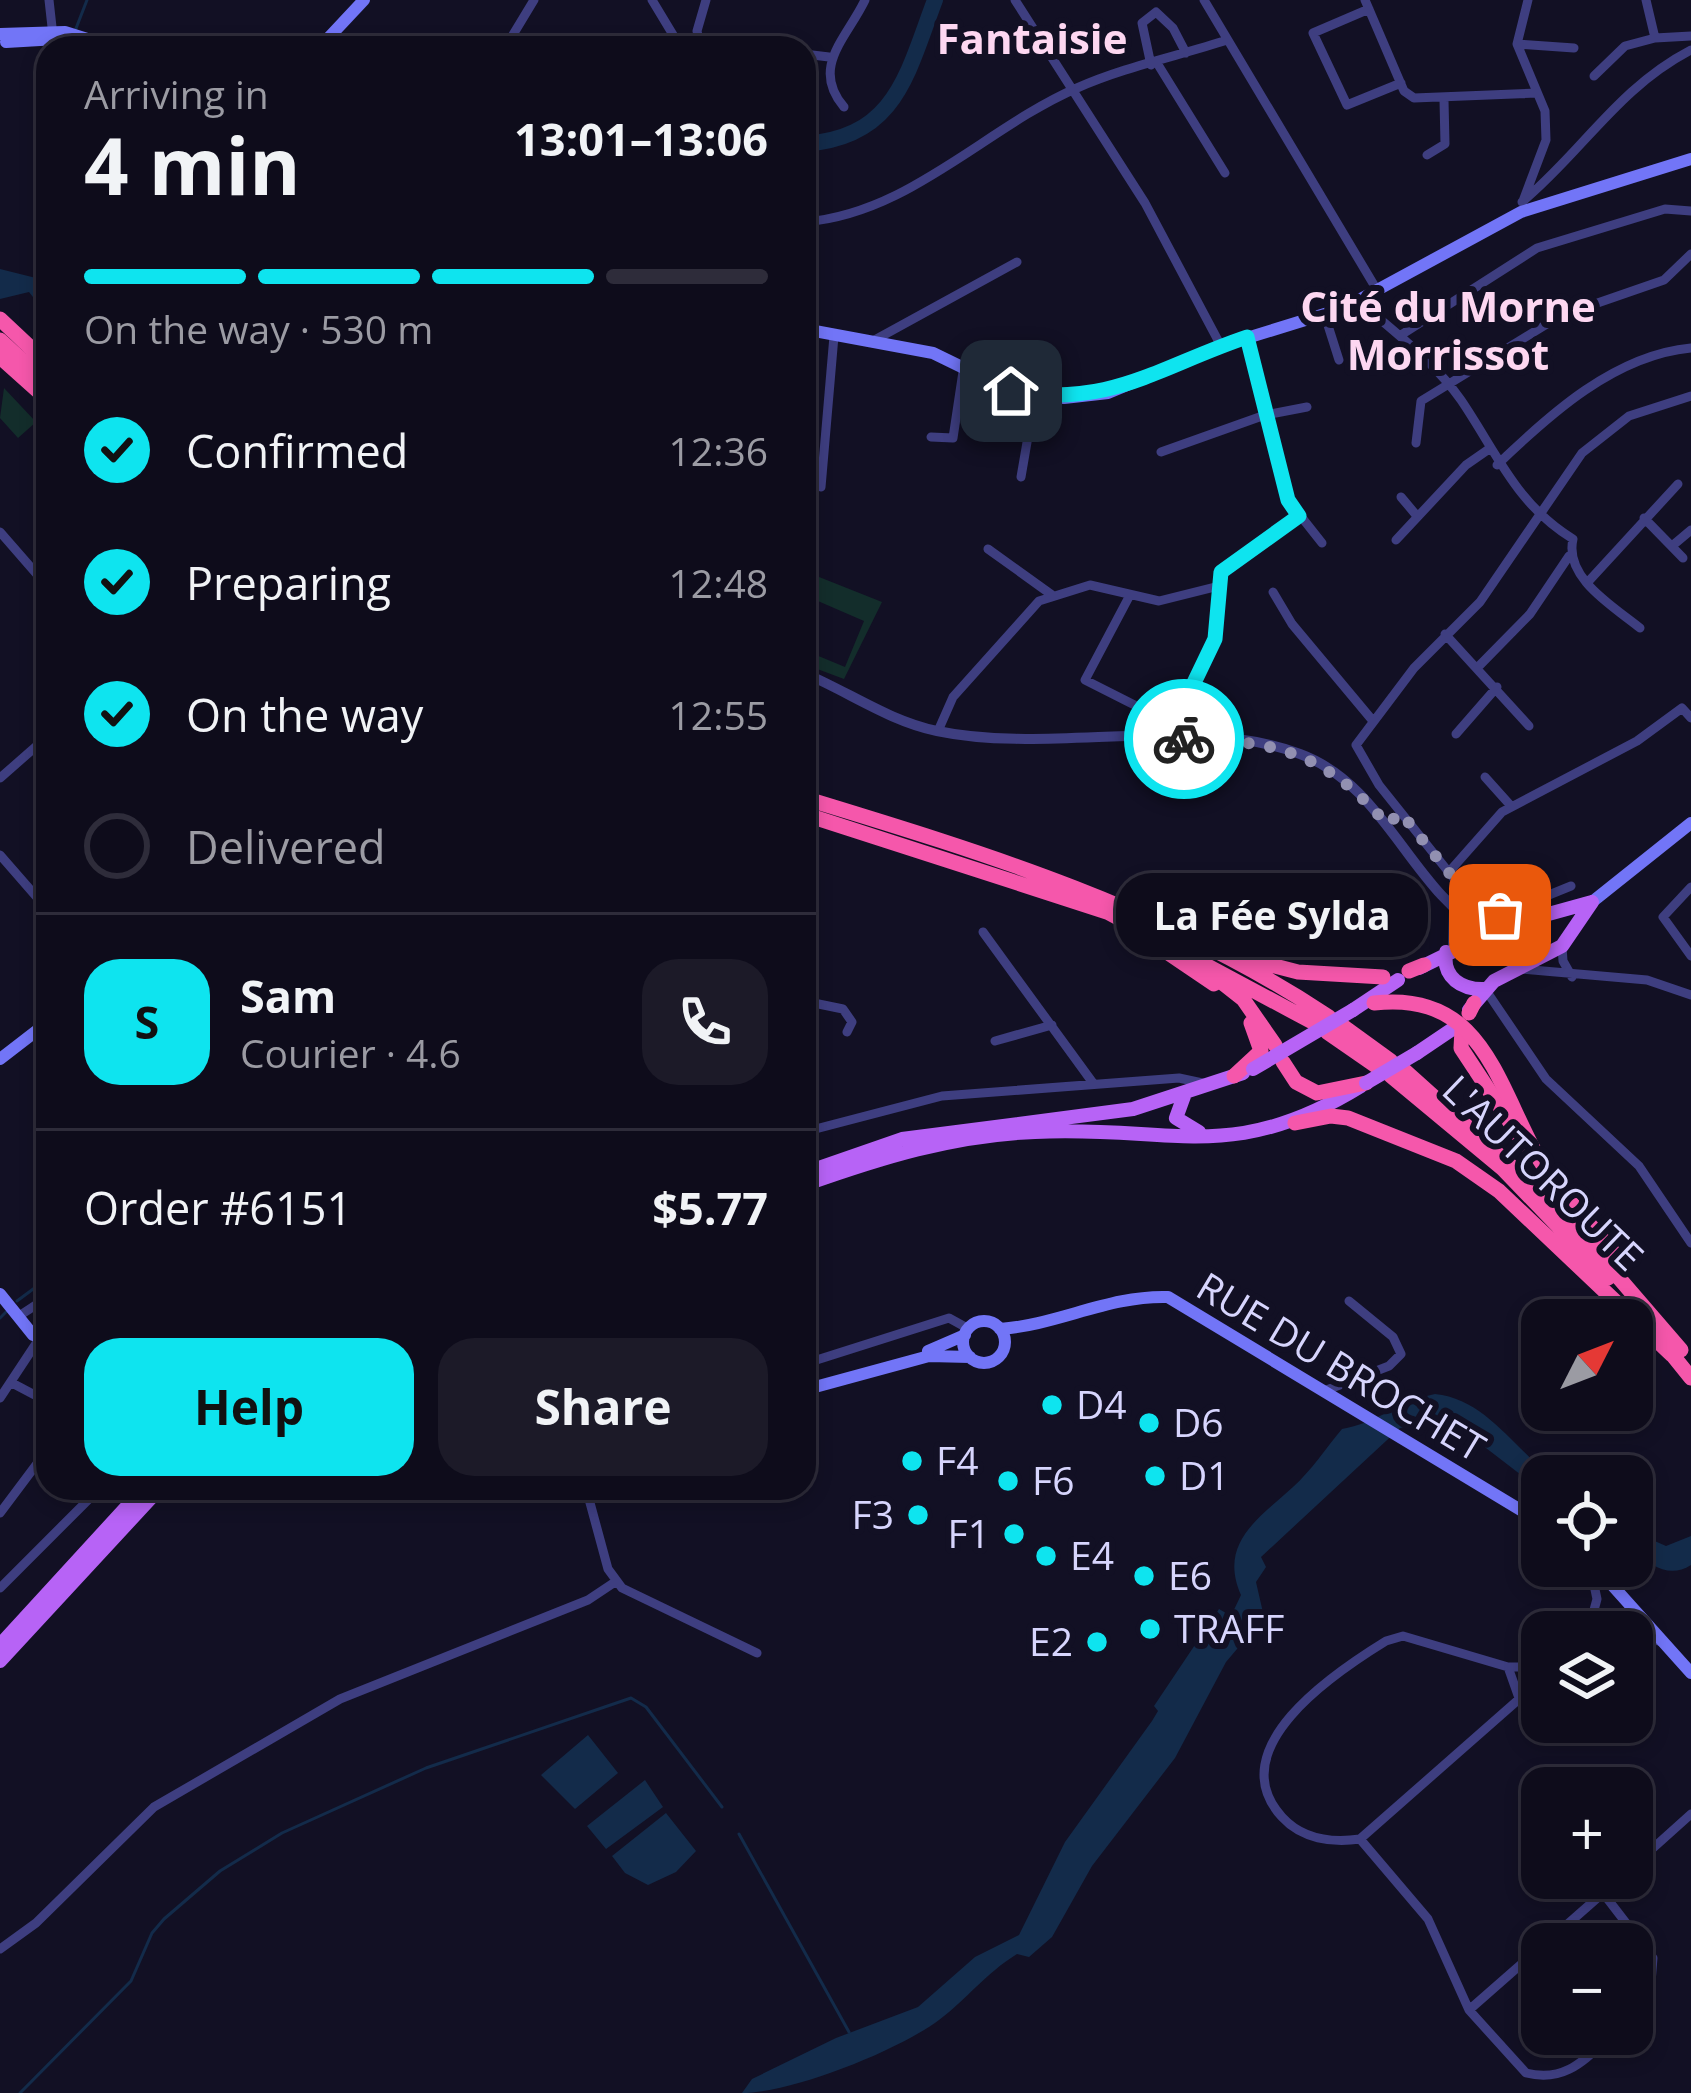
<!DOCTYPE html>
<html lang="en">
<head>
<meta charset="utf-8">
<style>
  :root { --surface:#0e0c1b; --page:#1c1a28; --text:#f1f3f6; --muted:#9b9ba3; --line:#2e2c3a; --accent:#0ee4ef }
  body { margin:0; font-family:"Open Sans",sans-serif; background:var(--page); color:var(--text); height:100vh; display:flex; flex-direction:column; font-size:45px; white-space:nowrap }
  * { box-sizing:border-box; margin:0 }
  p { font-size:39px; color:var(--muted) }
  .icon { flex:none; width:66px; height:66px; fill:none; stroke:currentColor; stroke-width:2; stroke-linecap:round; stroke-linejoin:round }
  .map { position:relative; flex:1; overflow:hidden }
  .panel { position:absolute; left:36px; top:36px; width:780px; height:1464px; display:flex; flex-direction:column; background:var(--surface); border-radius:36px; box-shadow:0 6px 18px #0003,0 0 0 3px var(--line) }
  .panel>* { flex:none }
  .needle { width:78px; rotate:48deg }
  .controls { position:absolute; left:1521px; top:1299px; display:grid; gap:24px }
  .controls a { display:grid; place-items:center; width:132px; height:132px; border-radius:24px; background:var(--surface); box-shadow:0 6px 18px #0003,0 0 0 3px var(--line); font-size:60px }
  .pin { position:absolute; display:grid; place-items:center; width:102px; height:102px; color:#fff; margin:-51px; border-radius:24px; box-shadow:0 6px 18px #0006 }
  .courier { position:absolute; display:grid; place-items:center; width:120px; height:120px; margin:-60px; border:9px solid #0ee4ef; border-radius:50%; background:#fff; color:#222; box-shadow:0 3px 15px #0007 }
  .bubble { position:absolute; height:84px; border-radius:36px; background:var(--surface); box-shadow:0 6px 18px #0003,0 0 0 3px var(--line); font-size:39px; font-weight:700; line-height:84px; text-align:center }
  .headline em { font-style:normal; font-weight:700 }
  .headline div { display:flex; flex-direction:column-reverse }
  .headline { display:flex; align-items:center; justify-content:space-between; height:204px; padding:0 48px }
  h1 { font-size:78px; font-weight:700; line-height:90px }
  .bar { display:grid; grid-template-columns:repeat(4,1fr); gap:18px 12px; align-content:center; height:144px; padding:0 48px }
  .bar i { height:15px; border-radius:9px; background:var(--line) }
  .bar .current { background:var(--accent) }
  .bar p { grid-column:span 4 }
  .line { display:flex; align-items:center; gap:30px; padding:0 48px; border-top:3px solid var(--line) }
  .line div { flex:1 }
  .round { display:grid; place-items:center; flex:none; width:126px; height:126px; border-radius:36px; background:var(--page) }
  ol { padding:0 48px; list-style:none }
  li { display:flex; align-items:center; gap:36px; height:132px }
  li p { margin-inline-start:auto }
  li .icon { padding:12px; border-radius:50%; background:var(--accent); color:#111; stroke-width:4 }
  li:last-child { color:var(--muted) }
  li i { width:66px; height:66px; border:6px solid var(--line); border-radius:50% }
  .cta { display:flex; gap:24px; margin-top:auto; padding:24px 48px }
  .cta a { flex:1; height:138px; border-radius:36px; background:var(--accent); color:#111; font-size:48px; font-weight:700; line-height:138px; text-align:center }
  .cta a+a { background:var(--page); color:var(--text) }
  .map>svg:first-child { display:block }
  .green { fill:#132d2b }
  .water { fill:#132b4a }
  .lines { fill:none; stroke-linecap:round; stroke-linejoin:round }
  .stream { stroke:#132b4a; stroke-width:3 }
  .river { stroke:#132b4a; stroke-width:16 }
  .minor { stroke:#3e3e80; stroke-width:9 }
  .tertiary { stroke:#3e3e80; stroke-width:10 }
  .secondary { stroke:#7275f7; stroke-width:12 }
  .primary { stroke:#b763f6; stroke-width:14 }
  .motorway { stroke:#f557ab; stroke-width:15 }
  .primary-bridge { stroke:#b763f6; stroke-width:14 }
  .motorway-bridge { stroke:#f557ab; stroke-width:15 }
  .done { stroke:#9290b1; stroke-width:12; stroke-dasharray:0 21.6 }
  .route { stroke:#0ee4ef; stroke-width:15 }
  .poi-dot { fill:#0ee4ef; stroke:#121024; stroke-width:4.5 }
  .labels { text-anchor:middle; stroke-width:12; stroke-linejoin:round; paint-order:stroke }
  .street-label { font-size:39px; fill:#d7d5fd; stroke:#121024 }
  .poi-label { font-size:39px; fill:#d7d5fd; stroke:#121024; text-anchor:start }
  .neighbourhood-label { font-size:42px; font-weight:bold; fill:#fdd7f1; stroke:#121024 }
</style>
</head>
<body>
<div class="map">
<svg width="1691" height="2093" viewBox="0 0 1691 2093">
  <rect width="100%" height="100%" fill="#121024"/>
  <!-- green -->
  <path class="green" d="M4 388 36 422 18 438 0 418Z
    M804 571 882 602 844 679 804 664V650L845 667 864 621 804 595Z"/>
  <!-- water -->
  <path class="water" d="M0 269 48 281V316L29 292 0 299Z
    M1435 1394C1485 1399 1513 1447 1551 1476H1542V1491L1447 1418 1400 1428 1261 1557 1266 1567 1256 1582 1264 1617 1226 1662 1175 1758 1092 1866 1052 1937 1029 1957 1017 1954C986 1973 967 1999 939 2020 897 2051 792 2093 742 2093L752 2079 836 2038 918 2007 975 1957 1019 1935 1065 1842 1152 1721 1158 1711 1154 1706 1219 1609 1231 1616 1241 1595C1218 1543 1259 1518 1293 1487 1311 1471 1326 1448 1342 1429 1374 1424 1401 1401 1435 1394Z
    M1632 1531 1666 1546 1691 1536V1565C1669 1579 1652 1565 1632 1552Z
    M588 1735 618 1773 575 1809 541 1775Z
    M645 1780 663 1807 606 1849 587 1826Z
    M666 1813 696 1851 676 1872 648 1885 625 1873 612 1856Z"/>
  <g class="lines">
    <!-- stream -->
    <path class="stream" d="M75 31 87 0
      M17 1301 48 1278
      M0 1318 6 1312
      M739 1834 849 2032
      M20 2093 131 1981 152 1933 164 1919 220 1871 282 1833 426 1768 631 1698 646 1707 722 1807"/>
    <!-- river -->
    <path class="river" d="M804 144C896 138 907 74 935 0"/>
    <!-- minor -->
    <path class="minor" d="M49 0 53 36
      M652 0 681 48
      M1015 0 1145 203 1221 346
      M1204 0 1377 290
      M1365 0 1404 91 1414 98 1537 93
      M1646 0 1655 38 1691 36
      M1369 9 1313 33 1347 105 1401 83
      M1517 44 1574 48
      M505 48 534 0
      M701 48 697 31 706 0
      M707 48 733 39 777 48
      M804 54 829 57
      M1157 63 1225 173
      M1151 65 1142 23 1156 12 1173 28 1186 53
      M1594 76 1625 46 1655 38
      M844 107C810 67 847 38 865 0
      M1427 155 1445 144 1444 100
      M1523 201 1546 140 1545 111 1517 44 1528 0
      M1522 202C1583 151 1618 88 1691 50
      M804 222C909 214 985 128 1077 88 1124 67 1178 56 1227 40
      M1359 301C1395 333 1433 360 1461 400 1497 453 1516 504 1573 539 1564 578 1613 606 1640 628
      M1325 316 1339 360
      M1401 335 1537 248 1665 209 1691 211
      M1247 337 1288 500 1322 543
      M871 342 1017 262
      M931 437 953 438 964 365
      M1416 443 1421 401 1560 316 1664 280 1691 254
      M1161 452 1265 415 1307 407
      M1497 465C1550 414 1615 355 1691 348
      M1021 477 1035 396
      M821 487 834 336
      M1401 497 1417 516
      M1644 518 1683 558
      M0 532 48 587
      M1396 540 1466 465 1489 449
      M1672 546 1691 530
      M988 549 1052 595
      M1587 583 1678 484
      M1273 592 1292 624 1373 721
      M1130 595 1085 680 1174 725
      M1445 634 1529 726
      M1479 666 1530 614 1569 556
      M938 731 953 697 1039 601 1090 585 1159 601 1219 586
      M1456 734 1497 687
      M1167 739 1215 639 1221 572 1299 516
      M1485 777 1511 806
      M0 778 48 736
      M0 855 48 910
      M1449 872 1502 812 1637 741 1682 708 1691 718
      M1691 887 1663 917 1691 956
      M1487 920 1571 886
      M1495 930 1379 785 1356 745 1414 668 1480 602 1582 453 1629 416 1691 396
      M983 932 1093 1083
      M1562 946 1563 961 1572 977
      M1520 969 1647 980 1691 995
      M1485 989 1546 1079 1639 1166 1691 1243
      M804 1001 843 1009 852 1022 847 1032
      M995 1041 1052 1025
      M804 1132 942 1096 1179 1078 1207 1084
      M19 1316 48 1297
      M804 1364 949 1318 969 1329
      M12 1383 48 1402
      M1324 1391 1389 1366 1401 1354 1393 1337 1349 1301
      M0 1398 39 1339
      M586 1488 608 1569 622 1588 757 1653
      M0 1513 48 1449
      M0 1588 100 1488
      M1588 1632 1597 1599 1590 1566
      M1632 1634 1662 1642
      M1508 1667 1519 1698
      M1542 1667H1508L1403 1636 1386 1641C1334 1673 1220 1749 1282 1817 1302 1839 1332 1843 1360 1839L1542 1679
      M1360 1839 1428 1919 1469 2010 1526 2073C1566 2083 1585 2059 1613 2034
      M1632 1867 1691 1814
      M1603 1893 1653 1958 1650 1995 1632 2017
      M1545 1944 1620 1878
      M0 1949 36 1923 154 1807 340 1699 588 1600 615 1582
      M1469 2010 1542 1946"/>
    <!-- tertiary -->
    <path class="tertiary" d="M804 673C849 692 889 721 937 731 1051 755 1190 713 1300 754 1387 786 1410 890 1488 933
      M1453 948 1454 912"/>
    <!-- secondary -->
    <path class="secondary" d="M0 34 65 32 116 48
      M6 42 57 39
      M319 48 364 0
      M804 329 933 353 1011 391 1064 398 1108 393 1221 346 1344 308 1521 212 1691 159
      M1592 902 1691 823
      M0 1059 48 1022
      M0 1294 33 1335 48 1339
      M963 1342a21 21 0 1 1 42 0a21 21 0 1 1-42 0Z
      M1000 1329C1057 1325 1110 1295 1168 1297L1542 1523
      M928 1351 965 1335
      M804 1390 929 1356 970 1357
      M1595 1566 1691 1673"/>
    <!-- primary -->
    <path class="primary" d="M1446 952C1442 978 1462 990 1485 989
      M1419 968 1505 926 1592 902
      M1353 1010 1398 980
      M1469 1010 1494 981 1562 946 1592 902
      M1417 1053 1457 1026
      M1184 1096 1176 1118 1199 1132
      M804 1173 902 1139 1133 1109 1243 1073
      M804 1185C880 1158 953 1135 1035 1132 1173 1125 1231 1166 1361 1086
      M0 1645 144 1488
      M0 1661 160 1488"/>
    <!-- motorway -->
    <path class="motorway" d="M0 319 48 364
      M0 340 48 384
      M0 357 48 400
      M804 798C988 854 1167 909 1329 1017
      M804 814 1107 912 1316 1024
      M1152 942 1214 984
      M1244 958 1298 972 1383 977
      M1409 971 1424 965
      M1210 973 1243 999 1275 1045
      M1469 1013 1474 1003
      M1340 1024 1391 1061
      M1462 1030 1461 1048 1525 1145
      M1327 1032 1379 1068
      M1283 1062 1296 1082 1317 1093 1366 1083
      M1403 1069 1563 1213 1681 1350
      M1234 1076 1261 1051 1251 1023
      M1391 1076 1503 1169 1608 1278
      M1295 1123 1331 1116 1348 1118 1456 1161 1499 1191 1672 1355
      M1566 1197 1620 1260
      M1666 1347 1691 1378"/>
    <!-- primary-bridge -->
    <path class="primary-bridge" d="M1253 1069 1353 1010
      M1366 1083 1417 1053"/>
    <!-- motorway-bridge -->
    <path class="motorway-bridge" d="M1374 1003C1479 991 1495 1077 1535 1152 1545 1171 1560 1188 1573 1205"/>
  </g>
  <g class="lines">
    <!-- done -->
    <path class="done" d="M1184 739C1279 741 1323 752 1387 824L1401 813 1487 920 1500 915"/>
    <!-- route -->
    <path class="route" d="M1011 391C1110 408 1158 367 1247 337L1288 500 1299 516 1221 572 1215 639 1167 739H1184"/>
  </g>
  <!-- markers -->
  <g class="poi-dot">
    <circle cx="1052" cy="1405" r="12"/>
    <circle cx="1149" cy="1423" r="12"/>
    <circle cx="912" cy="1461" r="12"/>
    <circle cx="1155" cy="1476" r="12"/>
    <circle cx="1008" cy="1481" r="12"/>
    <circle cx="918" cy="1515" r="12"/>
    <circle cx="1014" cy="1534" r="12"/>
    <circle cx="1046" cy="1556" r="12"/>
    <circle cx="1144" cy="1576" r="12"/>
    <circle cx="1150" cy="1629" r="12"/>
    <circle cx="1097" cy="1642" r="12"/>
  </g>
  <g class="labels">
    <!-- street labels -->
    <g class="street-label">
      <text transform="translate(1543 1173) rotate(44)" y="14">L'AUTOROUTE</text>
      <text transform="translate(1341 1367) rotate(31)" y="14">RUE DU BROCHET</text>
    </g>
    <!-- poi labels -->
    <g class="poi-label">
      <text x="1076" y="1419">D4</text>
      <text x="1173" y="1437">D6</text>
      <text x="936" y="1475">F4</text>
      <text x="1179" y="1490">D1</text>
      <text x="1032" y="1495">F6</text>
      <text x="894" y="1529" text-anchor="end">F3</text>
      <text x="990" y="1548" text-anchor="end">F1</text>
      <text x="1070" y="1570">E4</text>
      <text x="1168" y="1590">E6</text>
      <text x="1174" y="1643">TRAFF</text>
      <text x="1073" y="1656" text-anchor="end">E2</text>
    </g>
    <!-- neighbourhood labels -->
    <g class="neighbourhood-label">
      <text x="1032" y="54">Fantaisie</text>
      <text x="1448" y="322">Cité du Morne<tspan x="1448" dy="48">Morrissot</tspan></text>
    </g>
  </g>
</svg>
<div class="controls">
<a><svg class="needle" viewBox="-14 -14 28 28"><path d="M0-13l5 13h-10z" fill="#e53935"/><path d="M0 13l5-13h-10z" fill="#9b9ba3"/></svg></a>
<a><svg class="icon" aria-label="locate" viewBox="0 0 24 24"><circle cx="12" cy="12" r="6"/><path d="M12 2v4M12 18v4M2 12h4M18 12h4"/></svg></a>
<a><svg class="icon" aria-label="layers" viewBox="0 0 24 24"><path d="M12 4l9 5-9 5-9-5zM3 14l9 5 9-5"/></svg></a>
<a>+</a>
<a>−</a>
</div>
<div class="pin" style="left:1500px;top:915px;background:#ea580c"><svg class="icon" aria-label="bag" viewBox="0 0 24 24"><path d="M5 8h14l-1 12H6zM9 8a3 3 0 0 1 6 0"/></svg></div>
<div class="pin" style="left:1011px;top:391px;background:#1f2937"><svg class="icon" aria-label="home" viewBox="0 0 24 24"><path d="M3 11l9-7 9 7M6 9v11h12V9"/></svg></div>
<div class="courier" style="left:1184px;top:739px"><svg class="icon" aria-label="bike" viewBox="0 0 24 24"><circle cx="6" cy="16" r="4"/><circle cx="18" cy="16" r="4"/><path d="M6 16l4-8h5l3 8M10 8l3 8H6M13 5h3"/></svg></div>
<div class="bubble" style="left:1116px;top:873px;width:312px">La Fée Sylda</div>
<section class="panel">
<div class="headline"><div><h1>4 min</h1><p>Arriving in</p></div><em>13:01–13:06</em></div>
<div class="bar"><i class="current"></i><i class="current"></i><i class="current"></i><i></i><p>On the way · 530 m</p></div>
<ol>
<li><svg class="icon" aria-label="check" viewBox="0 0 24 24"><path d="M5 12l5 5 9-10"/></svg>Confirmed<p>12:36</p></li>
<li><svg class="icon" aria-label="check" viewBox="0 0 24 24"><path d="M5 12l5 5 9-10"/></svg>Preparing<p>12:48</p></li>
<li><svg class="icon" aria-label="check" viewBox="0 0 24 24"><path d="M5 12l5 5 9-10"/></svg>On the way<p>12:55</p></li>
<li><i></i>Delivered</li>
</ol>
<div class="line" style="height:216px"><b class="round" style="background:var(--accent);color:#111">S</b><div><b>Sam</b><p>Courier · 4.6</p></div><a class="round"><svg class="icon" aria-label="phone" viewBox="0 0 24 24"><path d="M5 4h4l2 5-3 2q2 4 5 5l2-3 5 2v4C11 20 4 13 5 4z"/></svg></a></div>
<div class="line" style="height:156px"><div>Order #6151</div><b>$5.77</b></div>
<div class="cta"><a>Help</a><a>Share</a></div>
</section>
</div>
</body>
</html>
